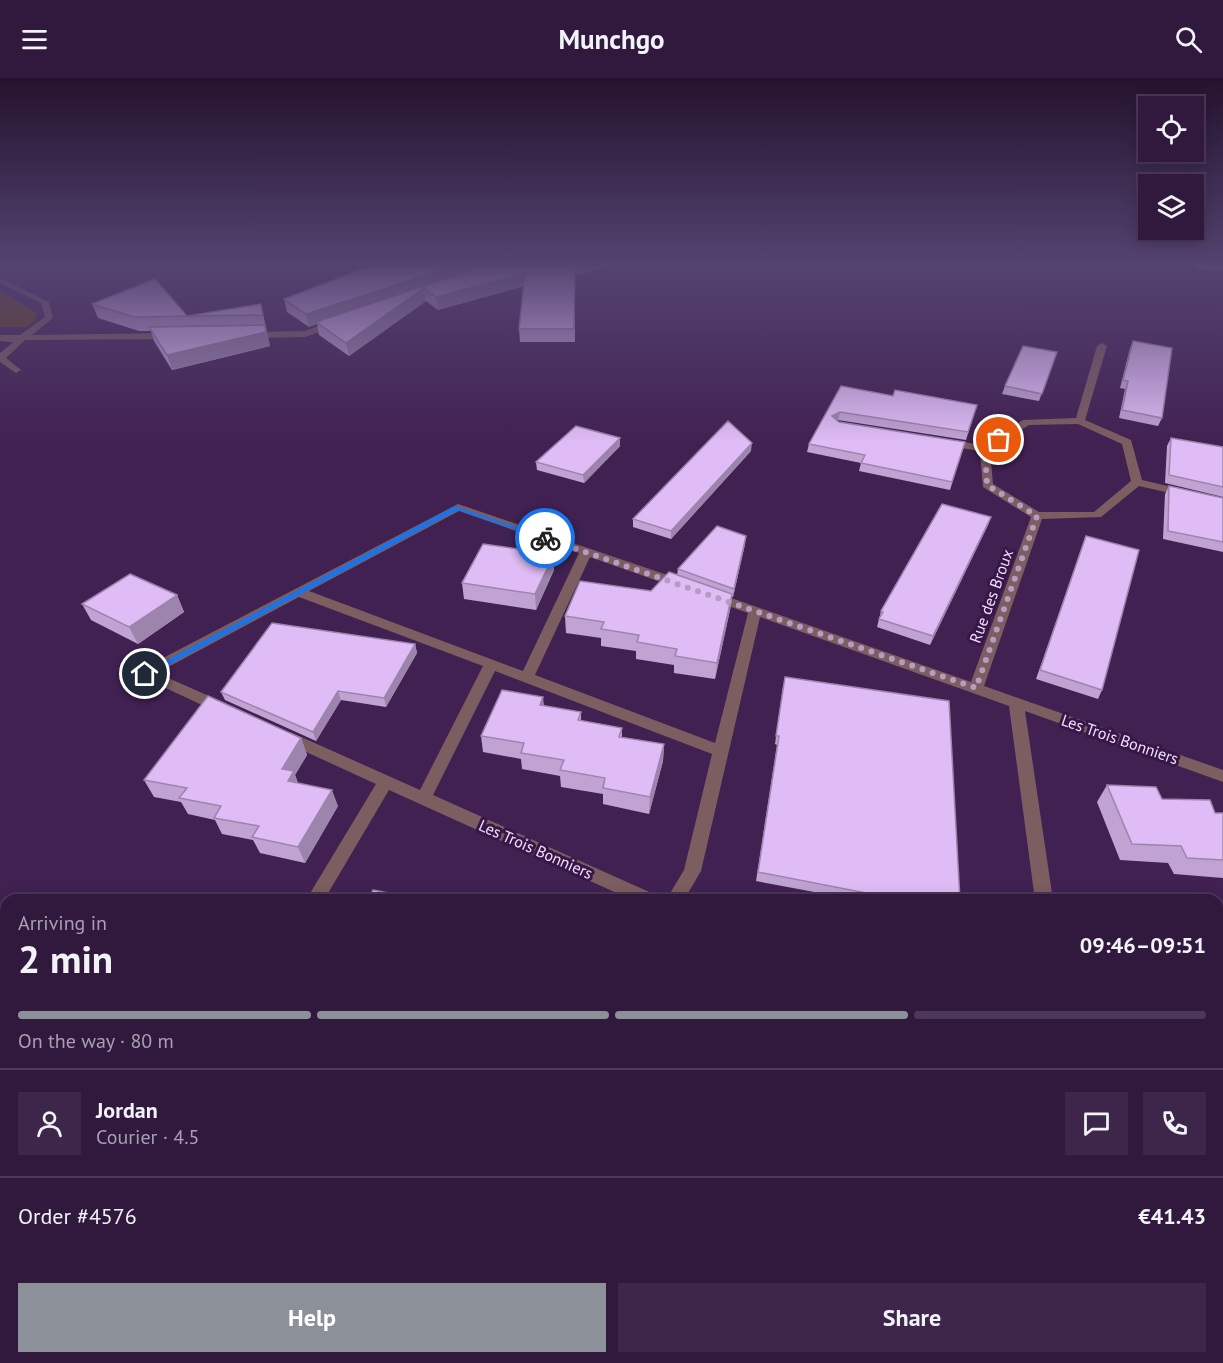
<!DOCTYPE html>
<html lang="en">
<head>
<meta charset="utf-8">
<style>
  :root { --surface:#31193e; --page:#3d2649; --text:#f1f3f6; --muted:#a8a0b0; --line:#4c3858; --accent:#8c9099 }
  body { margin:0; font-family:"PT Sans",sans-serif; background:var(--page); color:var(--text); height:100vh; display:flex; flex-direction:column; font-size:22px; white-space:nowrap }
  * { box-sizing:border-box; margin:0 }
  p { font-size:20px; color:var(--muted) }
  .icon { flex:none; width:33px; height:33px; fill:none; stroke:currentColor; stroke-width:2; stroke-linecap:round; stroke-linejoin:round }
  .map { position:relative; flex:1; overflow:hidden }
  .details { position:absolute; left:0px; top:816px; width:1224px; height:470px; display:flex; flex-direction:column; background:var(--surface); border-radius:18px 18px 0 0; box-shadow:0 3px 15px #0003,0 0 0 2px var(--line) }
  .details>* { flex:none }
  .controls { position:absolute; left:1138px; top:18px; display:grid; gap:12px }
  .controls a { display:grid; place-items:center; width:66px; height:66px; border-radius:0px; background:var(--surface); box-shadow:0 3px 15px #0003,0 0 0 2px var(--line); font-size:30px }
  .pin { position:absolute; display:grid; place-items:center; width:51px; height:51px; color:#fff; margin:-26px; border:3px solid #fff; border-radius:50%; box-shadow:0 2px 6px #0007 }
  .courier { position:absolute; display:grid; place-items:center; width:60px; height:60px; margin:-30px; border:4px solid #1a73e8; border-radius:50%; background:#fff; color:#222; box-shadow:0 2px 8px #0007 }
  .overview em { font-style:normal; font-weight:700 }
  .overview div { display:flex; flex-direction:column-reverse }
  .overview { display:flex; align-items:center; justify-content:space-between; height:102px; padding:0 18px }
  h1 { font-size:39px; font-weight:700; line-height:45px }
  .bar { display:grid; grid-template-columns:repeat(4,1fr); gap:9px 6px; align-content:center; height:72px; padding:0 18px }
  .bar i { height:8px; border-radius:4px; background:var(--line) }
  .bar .current { background:var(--accent) }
  .bar p { grid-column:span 4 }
  .line { display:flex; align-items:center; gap:15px; padding:0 18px; border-top:2px solid var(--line) }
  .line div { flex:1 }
  .round { display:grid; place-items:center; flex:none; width:63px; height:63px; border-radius:0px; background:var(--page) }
  .action { display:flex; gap:12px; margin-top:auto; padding:12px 18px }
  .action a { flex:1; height:69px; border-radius:0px; background:var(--accent); color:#fff; font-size:24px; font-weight:700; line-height:69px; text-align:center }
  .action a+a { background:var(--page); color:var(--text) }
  header { display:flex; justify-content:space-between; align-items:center; height:78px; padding:0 18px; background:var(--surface); font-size:27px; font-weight:700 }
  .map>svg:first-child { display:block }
  .green { fill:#69440a }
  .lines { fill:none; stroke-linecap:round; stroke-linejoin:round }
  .service { fill:#7c5d60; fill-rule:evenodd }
  .minor { fill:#7c5d60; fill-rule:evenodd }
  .wall { fill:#c0a2d3 }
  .shaded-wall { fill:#9c84ac }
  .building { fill:#dfbcf5; stroke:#9c84ac; stroke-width:1.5 }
  .route { fill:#1a73e8 }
  .done { stroke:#b49cc2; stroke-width:6; stroke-dasharray:0 10.8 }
  .labels { text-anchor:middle; stroke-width:6; stroke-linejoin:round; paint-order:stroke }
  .street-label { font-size:16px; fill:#f2dffe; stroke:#361747 }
</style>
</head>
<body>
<header><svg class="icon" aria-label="menu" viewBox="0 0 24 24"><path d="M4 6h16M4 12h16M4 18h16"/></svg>Munchgo<svg class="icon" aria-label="search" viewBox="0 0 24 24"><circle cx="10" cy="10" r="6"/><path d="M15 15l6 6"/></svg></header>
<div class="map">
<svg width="1223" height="1285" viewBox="0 0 1223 1285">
  <rect width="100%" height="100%" fill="#412152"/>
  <!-- green -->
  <path class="green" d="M0 213 37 235 36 241 27 249H0Z"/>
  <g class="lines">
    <!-- service -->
    <path class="service" d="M21 258 25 261 24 263 6 280 21 292 16 295 0 284V275Z"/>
    <!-- minor -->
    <path class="minor" d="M0 200 49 224 53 240 32 257 171 255 175 258 171 261 24 262 19 265 0 263V257H20L45 239 41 225 0 205Z
      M337 242 341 245 340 247 305 259 249 260 245 257 249 254 304 253Z
      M1102 265 1107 268 1085 342 1131 362 1142 402 1223 421V427L1139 408 1101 439 1042 441 984 608 1223 692V704L1025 633 1053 822H1035L1009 628 760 539 701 793 684 822H666L684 792 712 676 495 593 433 717 656 817 659 822H632L389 712 324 822H306L376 706 280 662 277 658 280 654H290L420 712 483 588 299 519 157 595 227 626 229 630 227 634H217L140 598 138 595 140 592 458 426 685 503 686 506 685 509H675L590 479 535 597 715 665 748 535 709 521 707 518 714 514 971 604 1031 439 983 409 980 373 943 367 938 364 943 361 983 367 1023 342 1076 340 1097 268ZM1078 346 1122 366 1131 403 1094 434H1039L993 406 990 372 1029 347ZM459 433 579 475 523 593 309 513Z
      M1218 970 1223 972V992L1218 990Z
      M0 1228 6 1230V1259L0 1257Z
      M1218 1240 1223 1242V1266L1218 1264Z
      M19 1280H47L50 1285H22Z
      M269 1280H297L294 1285H266Z
      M363 1280H393L396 1285H366Z
      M843 1280H869L868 1285H842Z"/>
  </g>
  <!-- wall -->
  <path class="wall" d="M1191 185H1223V192L1197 191Z
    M575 198V264H520L519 251 523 208 438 232 426 223 349 278 319 257 317 246 309 249 287 234 284 221Z
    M92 226 187 238 261 226 270 268 172 292 154 263 151 253H139L98 240Z
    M1133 263 1162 340 1158 348 1119 340 1125 311 1120 310 1130 270Z
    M1057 274 1039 323 1002 316 1005 308Z
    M841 308 893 318 977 327 966 362 838 342 837 343 839 344 965 364 950 412 859 393 861 385 807 374 809 366Z
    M620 360V368L584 405 537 392 536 384Z
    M1171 360 1223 369V419L1165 405 1167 368Z
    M751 373 671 461 633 449V441Z
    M1169 408 1223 420V474L1163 461 1165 416Z
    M991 439 988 447 930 567 877 549 881 533Z
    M1086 458 1102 612 1098 621 1036 601Z
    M745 466 733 519H732L730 532 715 601 674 595V587L636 581V573L601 568V560L566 555 565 538 651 513 677 497 678 491Z
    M554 476V492L536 532 464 521 462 505Z
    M177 517 184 534 138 566 91 542 82 526Z
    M415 566 417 575 386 629 341 622 316 663 225 622 221 614Z
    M783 608 960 822H857L756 803 777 667 775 666Z
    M544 628 581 634V643L622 650V659L664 666 663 683 649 736 603 726V716L561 709 560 698 522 691 521 681 483 674 481 658Z
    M301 660 307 677 295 697 298 705 338 728 305 785 260 775 253 762 222 756 215 742 188 736 181 724 154 719 144 702Z
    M1107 707 1215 735H1223V800L1174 796 1168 785 1120 782 1097 724Z
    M1218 992 1221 1000H1223V1089L1218 1088Z
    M720 1280H805L804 1285H724L725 1281Z
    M900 1280H960L992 1285H900Z"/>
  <!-- shaded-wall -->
  <path class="shaded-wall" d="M464 185H502L424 211 426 223 349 278 346 265 316 244 317 246 309 249 306 236Z
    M577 185H620L575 198V264V186Z
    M525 195V208L438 232 436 219Z
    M265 247 270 268 172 292 167 277Z
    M840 334 838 342 831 346 832 338Z
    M620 360V368L584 405 583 397Z
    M752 365 751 373 671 461V453Z
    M991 439 988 447 930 567 933 558Z
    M746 458 745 466 733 519 734 511Z
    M554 476V492L536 532 535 516Z
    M732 516 730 532 715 601 717 585Z
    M177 517 184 534 138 566 129 549Z
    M415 566 417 575 386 629 384 620Z
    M338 613 341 622 316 663 313 654Z
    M543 619 545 635 540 627Z
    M301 660 307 677 295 697 300 710 294 719 282 691Z
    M664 666 663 683 649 736 650 719Z
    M332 712 338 728 305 785 298 769Z"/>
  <!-- building -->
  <path class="building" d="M378 185H464L306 236 284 221Z
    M492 185H577L575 186 574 251H519L525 195 436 219 424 210 346 265 316 244Z
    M155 201 187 238 261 226 263 237 134 239 92 226Z
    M265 247 266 254 167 277 149 249Z
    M1133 263 1172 270 1162 340 1122 332 1128 303 1123 302Z
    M1023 268 1057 274 1042 316 1005 308Z
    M841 308 893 318 895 312 977 327 968 354 840 334 832 338 839 344 965 364 952 404 861 385 865 377 809 366Z
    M728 343 752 365 671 453 633 441Z
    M576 348 620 360 583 397 536 384Z
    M1171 360 1223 369V409L1169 397Z
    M1169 408 1223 420V464L1168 453Z
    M942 426 991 439 933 558 879 541 883 534 881 533Z
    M717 448 746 458 734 511 678 491Z
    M1086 458 1139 472 1102 612 1040 592Z
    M483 466 554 476 535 516 462 505Z
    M669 494 732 516 717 585 675 578 677 571 637 564 639 557 601 551 604 544 565 538 580 503 651 513Z
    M130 496 177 517 129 549 82 526Z
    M272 545 415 566 384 620 338 613 313 654 221 614Z
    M785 599 949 623 960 822H902L758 794 779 658H776Z
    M502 612 543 619 540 627 581 634 578 642 622 650 619 659 664 666 650 719 603 710 605 700 560 692 564 682 521 675 524 665 481 658Z
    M208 618 301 660 282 691 294 693 288 703 332 712 298 769 252 759 259 748 214 740 221 728 179 720 187 710 144 702Z
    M1107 707 1156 709 1162 721 1210 722 1215 735H1223V782L1187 780 1181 768 1132 766Z
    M373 812 424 822H368Z
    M1218 992 1221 1000H1223V1075H1218Z
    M727 1280H805L804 1285H726Z
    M905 1280H960L992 1285H905Z"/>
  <!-- sky -->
  <linearGradient id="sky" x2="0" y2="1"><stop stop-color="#24122d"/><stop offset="0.51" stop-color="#544371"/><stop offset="1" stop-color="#544371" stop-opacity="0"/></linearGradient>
  <rect width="1223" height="365" fill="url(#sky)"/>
  <!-- route -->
  <path class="route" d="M455 428 549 460 542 461 458 432 148 598 141 596Z"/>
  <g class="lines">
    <!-- done -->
    <path class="done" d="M545 460 976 610 1037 438 987 407 985 371 999 362"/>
  </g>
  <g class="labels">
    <!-- street labels -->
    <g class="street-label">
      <text transform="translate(991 518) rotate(-70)" y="6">Rue des Broux</text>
      <text transform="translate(1120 661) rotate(19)" y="6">Les Trois Bonniers</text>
      <text transform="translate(536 771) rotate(24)" y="6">Les Trois Bonniers</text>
    </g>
  </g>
</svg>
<div class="controls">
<a><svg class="icon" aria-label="locate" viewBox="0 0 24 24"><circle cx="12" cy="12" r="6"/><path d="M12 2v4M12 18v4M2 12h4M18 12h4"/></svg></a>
<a><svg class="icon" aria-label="layers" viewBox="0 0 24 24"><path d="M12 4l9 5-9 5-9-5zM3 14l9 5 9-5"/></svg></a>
</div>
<div class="pin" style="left:999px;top:362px;background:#ea580c"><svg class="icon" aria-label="bag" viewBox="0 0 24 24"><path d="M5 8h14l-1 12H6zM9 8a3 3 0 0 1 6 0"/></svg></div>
<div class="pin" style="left:145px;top:596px;background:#1f2937"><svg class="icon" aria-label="home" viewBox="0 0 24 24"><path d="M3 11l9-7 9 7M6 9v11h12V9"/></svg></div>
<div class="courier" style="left:545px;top:460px"><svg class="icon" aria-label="bike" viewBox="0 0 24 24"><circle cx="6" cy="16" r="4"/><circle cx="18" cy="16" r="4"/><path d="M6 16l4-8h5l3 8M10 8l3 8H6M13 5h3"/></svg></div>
<section class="details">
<div class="overview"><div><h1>2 min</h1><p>Arriving in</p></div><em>09:46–09:51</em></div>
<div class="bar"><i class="current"></i><i class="current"></i><i class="current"></i><i></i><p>On the way · 80 m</p></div>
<div class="line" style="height:108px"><a class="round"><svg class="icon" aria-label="person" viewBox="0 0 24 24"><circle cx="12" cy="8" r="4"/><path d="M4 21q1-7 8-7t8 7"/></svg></a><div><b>Jordan</b><p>Courier · 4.5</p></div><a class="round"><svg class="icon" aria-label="chat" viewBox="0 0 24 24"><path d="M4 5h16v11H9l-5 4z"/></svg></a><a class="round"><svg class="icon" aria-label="phone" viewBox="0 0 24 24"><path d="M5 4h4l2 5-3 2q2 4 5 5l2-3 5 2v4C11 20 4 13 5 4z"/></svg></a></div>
<div class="line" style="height:78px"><div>Order #4576</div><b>€41.43</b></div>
<div class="action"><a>Help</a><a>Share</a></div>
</section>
</div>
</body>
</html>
